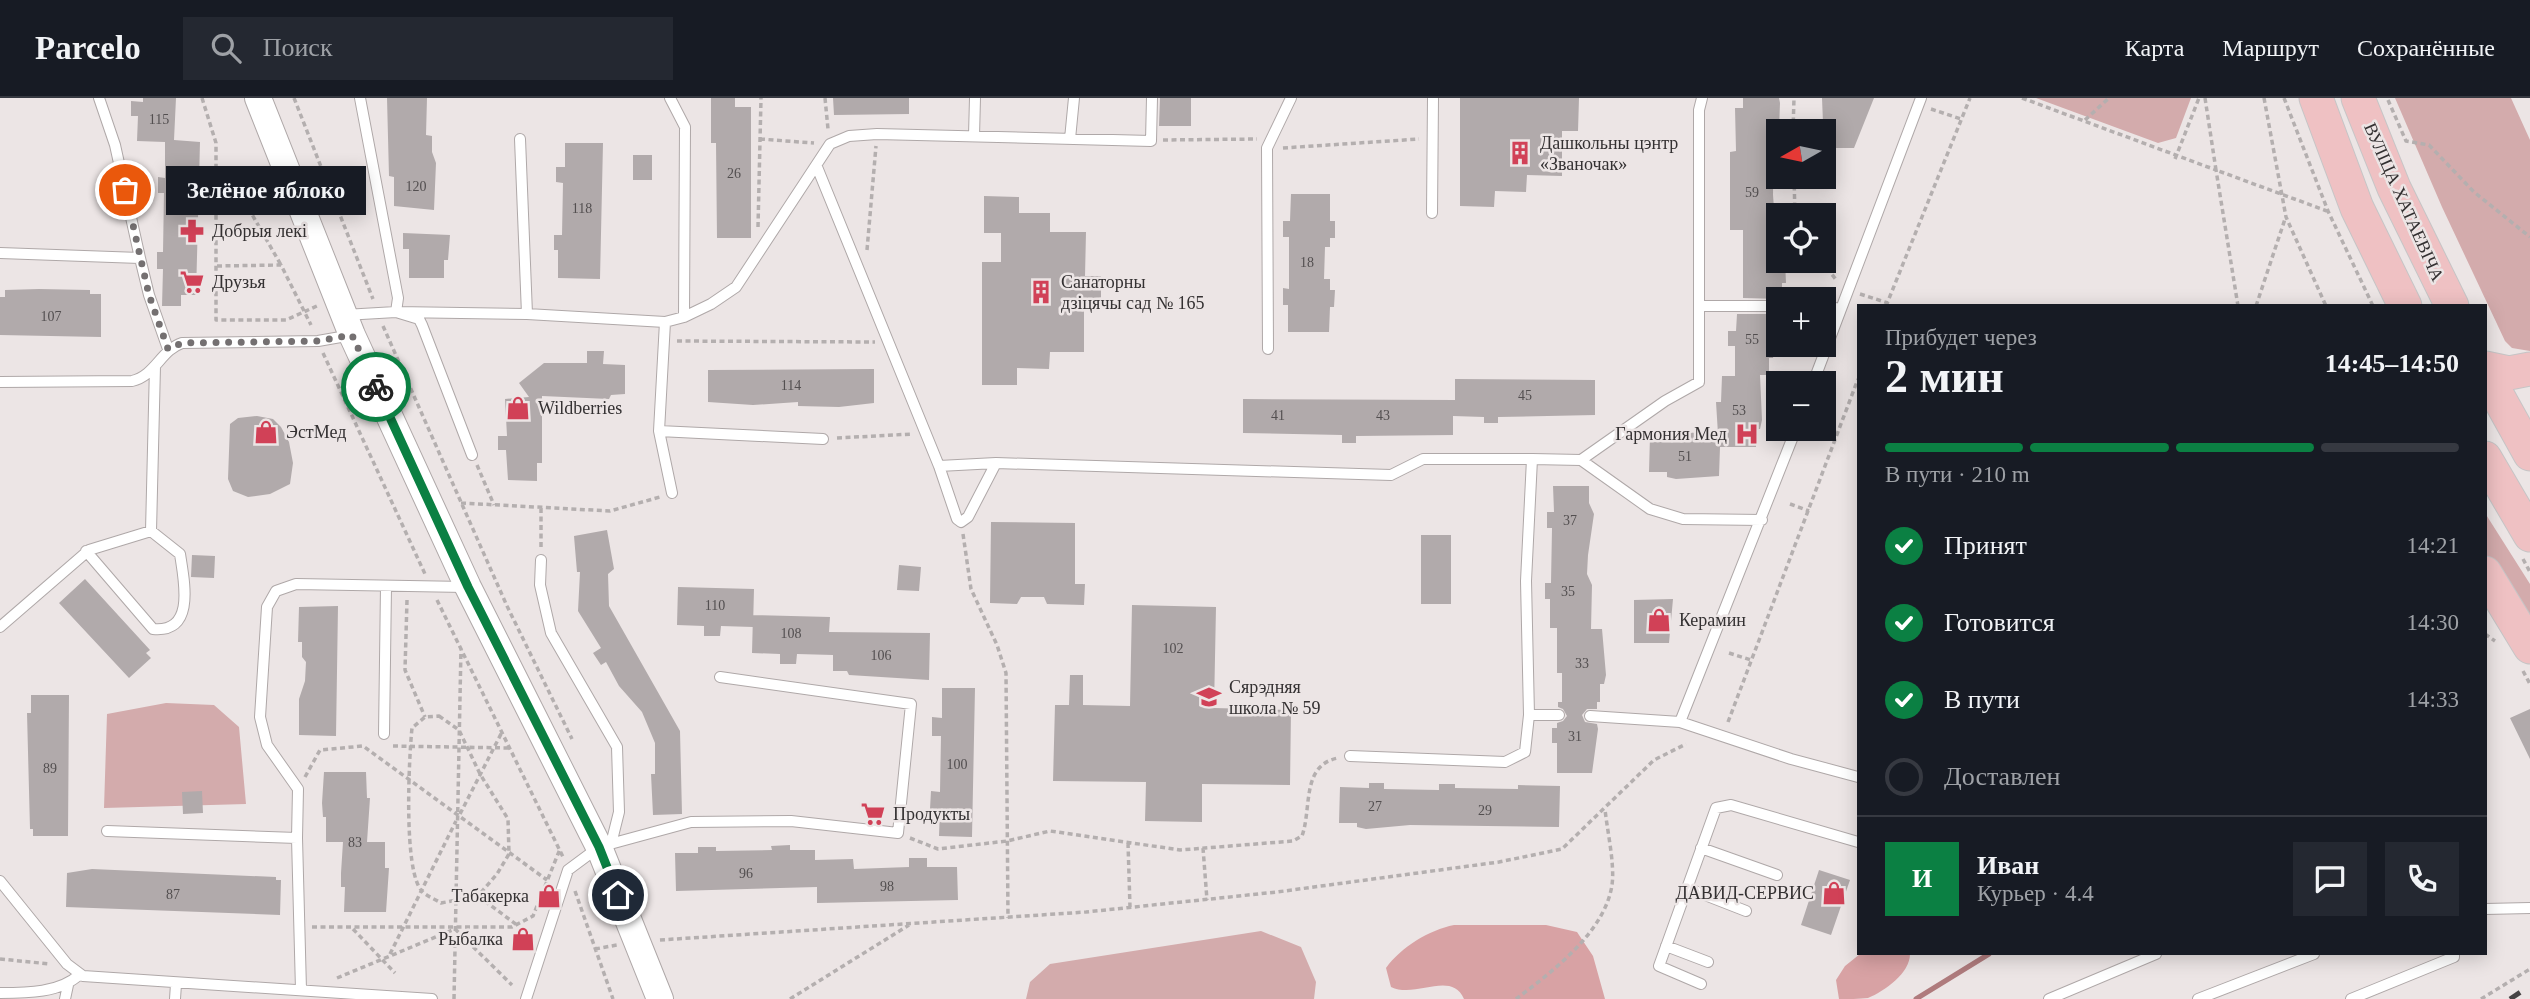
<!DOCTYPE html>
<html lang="ru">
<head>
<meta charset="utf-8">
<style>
  :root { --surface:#171b24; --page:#242831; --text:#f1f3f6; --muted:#9ea1a6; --line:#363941; --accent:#0b8043 }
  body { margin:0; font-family:Georgia,serif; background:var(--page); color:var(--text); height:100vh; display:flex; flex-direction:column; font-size:26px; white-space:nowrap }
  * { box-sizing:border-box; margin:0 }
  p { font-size:23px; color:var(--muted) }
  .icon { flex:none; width:38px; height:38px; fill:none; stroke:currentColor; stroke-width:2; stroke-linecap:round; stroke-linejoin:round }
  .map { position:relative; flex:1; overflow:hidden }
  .sheet { position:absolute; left:1857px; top:206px; width:630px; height:651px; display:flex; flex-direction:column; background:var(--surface); border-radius:0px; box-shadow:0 4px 18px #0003 }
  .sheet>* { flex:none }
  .needle { width:46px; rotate:261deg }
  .controls { position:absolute; left:1766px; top:21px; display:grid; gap:14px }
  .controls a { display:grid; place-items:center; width:70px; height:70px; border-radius:0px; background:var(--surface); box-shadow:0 4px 18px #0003; font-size:35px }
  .pin { position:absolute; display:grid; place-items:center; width:60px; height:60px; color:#fff; margin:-30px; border:4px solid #fff; border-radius:50%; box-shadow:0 2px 7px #0007 }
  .courier { position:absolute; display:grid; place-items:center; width:70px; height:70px; margin:-35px; border:5px solid #0b8043; border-radius:50%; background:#fff; color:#222; box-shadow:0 2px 9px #0007 }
  .bubble { position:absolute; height:49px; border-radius:0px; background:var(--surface); box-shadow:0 4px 18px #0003; font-size:23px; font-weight:600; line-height:49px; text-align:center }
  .summary em { font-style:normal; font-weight:600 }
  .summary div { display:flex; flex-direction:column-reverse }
  .summary { display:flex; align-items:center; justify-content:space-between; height:119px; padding:0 28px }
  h1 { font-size:46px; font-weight:600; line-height:52px }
  .bar { display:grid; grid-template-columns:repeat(4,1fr); gap:10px 7px; align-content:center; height:84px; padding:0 28px }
  .bar i { height:9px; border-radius:5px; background:var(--line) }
  .bar .active { background:var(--accent) }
  .bar p { grid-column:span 4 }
  .line { display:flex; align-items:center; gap:18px; padding:0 28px; border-top:2px solid var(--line) }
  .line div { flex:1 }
  .round { display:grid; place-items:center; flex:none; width:74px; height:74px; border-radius:0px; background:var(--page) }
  ol { padding:0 28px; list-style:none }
  li { display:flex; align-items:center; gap:21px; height:77px }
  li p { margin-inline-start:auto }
  li .icon { padding:7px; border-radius:50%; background:var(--accent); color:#fff; stroke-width:4 }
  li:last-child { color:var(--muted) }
  li i { width:38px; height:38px; border:4px solid var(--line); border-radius:50% }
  header { display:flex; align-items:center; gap:42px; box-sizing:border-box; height:98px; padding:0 35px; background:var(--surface); border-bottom:2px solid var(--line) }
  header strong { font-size:33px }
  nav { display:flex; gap:38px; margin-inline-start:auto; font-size:24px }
  .search { width:490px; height:63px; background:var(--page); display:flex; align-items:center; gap:18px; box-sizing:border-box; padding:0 24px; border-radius:0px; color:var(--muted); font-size:26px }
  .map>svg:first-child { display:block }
  .green { fill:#d3abac }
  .forest { fill:#d8a2a4 }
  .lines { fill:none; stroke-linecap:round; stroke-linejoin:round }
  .stream { stroke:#af7b7d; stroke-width:5 }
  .building { fill:#b1aaab }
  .service-casing { stroke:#afa8a8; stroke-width:12 }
  .tertiary-casing { stroke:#afa8a8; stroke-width:28 }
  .primary-casing { stroke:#c6c5c6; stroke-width:35 }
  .path { stroke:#b4afaf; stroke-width:3.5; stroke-dasharray:5 3.5; stroke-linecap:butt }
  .service { stroke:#fff; stroke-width:10 }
  .tertiary { stroke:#fff; stroke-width:26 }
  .primary { stroke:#efc1c3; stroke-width:33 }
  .rail { stroke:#464344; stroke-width:5; stroke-dasharray:12 12; stroke-linecap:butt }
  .done { stroke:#747071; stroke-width:7; stroke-dasharray:0 12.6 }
  .route { stroke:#0b8043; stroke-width:9 }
  .labels { text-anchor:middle; stroke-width:5; stroke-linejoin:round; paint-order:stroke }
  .number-label { font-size:14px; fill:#534f50 }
  .poi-label { font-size:18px; fill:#343132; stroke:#ece5e5; text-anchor:start }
  .street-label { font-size:18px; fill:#343132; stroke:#ece5e5 }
</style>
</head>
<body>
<header>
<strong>Parcelo</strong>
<div class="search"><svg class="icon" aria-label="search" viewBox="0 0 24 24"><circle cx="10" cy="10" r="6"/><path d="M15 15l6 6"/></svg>Поиск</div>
<nav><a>Карта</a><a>Маршрут</a><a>Сохранённые</a></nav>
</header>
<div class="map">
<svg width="2530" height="901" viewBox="0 0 2530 901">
  <rect width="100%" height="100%" fill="#ece5e5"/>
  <!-- green -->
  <path class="green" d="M2036 0H2191L2176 40 2158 45Z
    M2395 0H2511L2530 42V253L2512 250 2505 243 2442 109Z
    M2485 415 2530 486V532L2485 462Z
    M166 605 214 607 239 629 246 706 104 710 107 616Z
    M1261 833 1301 849 1316 884 1314 901H1026L1030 884 1050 866Z"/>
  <!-- forest -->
  <path class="forest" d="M1454 827H1546L1577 834 1593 858 1605 901H1464C1451 872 1416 901 1391 889L1386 870C1401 849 1429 832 1454 827Z
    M1860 856H1910C1910 875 1885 893 1868 900 1860 901 1847 901 1839 901L1836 882 1845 868Z"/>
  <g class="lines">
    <!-- stream -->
    <path class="stream" d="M1916 901 1989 856"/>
  </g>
  <!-- building -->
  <path class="building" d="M143 0H176L174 42 200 44 196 197H181V208H162L163 171H157V154H163L164 95H158V79L165 80V44L137 43 138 18H131V3L143 4Z
    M387 0H427L426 37 432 38V54L436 65 434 112 394 108V79L389 78Z
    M711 0H735V9H751V140H717L716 45H711Z
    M833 0H909V16L834 17Z
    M1160 0H1191V28H1159Z
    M1460 0H1579L1578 33H1562V78L1527 77 1526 94 1495 93 1494 109 1460 108Z
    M1743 0H1779L1780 5 1779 31H1774L1773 97 1778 163H1785L1786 185H1782V201L1743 200V132H1730V54L1736 53 1735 10H1743Z
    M1822 0H1874L1854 50H1824Z
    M565 45H603L600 181 558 180V152H554V137H562L563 85 556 84V69H565Z
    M633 57H652V82H633Z
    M1291 96H1330V123H1335V140H1330V149H1325L1324 181H1330V192H1335L1334 209H1330L1329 234H1288V207H1283V190L1289 191V139H1283V123H1290Z
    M984 98 1019 99V115H1050V134H1086L1085 178H1101V210L1084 209V254H1050L1049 271 1017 270V287H982V164H1001V135H984Z
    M403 135 450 137 448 162H444V180H409V151H403Z
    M39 191 90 192V196H101V239L0 237V199H5V192Z
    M1737 216H1775V251L1773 260H1769V277H1760L1762 322 1760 331H1756V349H1720L1719 378 1676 381 1667 379V374H1649L1650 338 1679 339V334L1718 336 1716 304H1721L1722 278H1735V248H1728V233H1736Z
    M587 253H604L603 266 625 267V296L611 297 609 301 542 298V365H537V383L508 382 506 352H498V338H507L505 301 529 299 519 285 544 265H587Z
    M874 271V305L839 309 798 308V304L753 307 708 304V272Z
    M1455 281 1595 282V317L1498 319V325H1484V319L1453 318V337L1356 338V345H1342V337L1243 335V301L1455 302Z
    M257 318 273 321 281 329 289 344 293 365 290 386 270 396 248 399 233 393 228 381 230 326 238 320Z
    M1553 388H1589V405L1594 416 1588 457 1587 476 1592 487 1591 531H1602L1606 577 1604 586H1600V604H1597V611H1587L1582 617 1585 624 1597 626 1598 631 1592 675H1557V645H1552V630H1557V625L1563 623 1567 618 1563 611 1558 609V604H1562V575H1557V530H1550V501H1545V485H1551L1552 430H1547V414H1554Z
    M991 424 1075 425V486H1085L1084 507 1047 506 1044 499H1021L1017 506 990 505Z
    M607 432 614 471 608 476 609 508 680 633 682 716 653 717 651 676H655V645L642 614 619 588 606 564 601 567 593 555 601 550 578 513 580 474H577L574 438Z
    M1421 437H1451V506H1421Z
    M192 457 215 458 214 480 191 479Z
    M899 467 921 469 919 493 897 492Z
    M85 481 150 552 146 555 151 560 129 580 59 505Z
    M678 489 754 491 753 529 721 528 720 538H704V528L677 527Z
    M1673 501 1669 545H1634V502Z
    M1132 507 1216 509 1214 610 1291 612 1290 687 1202 686V724L1145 723 1146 684 1053 683 1055 607H1069L1070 577H1083V607L1130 608Z
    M338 508 336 638 299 637V601L305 583 306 564 302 559V544H298L299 509Z
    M753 517 830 519 829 534 930 535 929 582 849 577 847 573H833V557L797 556 796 566H780V556L752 555Z
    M942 590H975L972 739 939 738 940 712 930 711 931 693 940 694 941 638H932V619L942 620Z
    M31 597H69L68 738H33V731H30L27 615H31Z
    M2530 611V661L2510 620Z
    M324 674H366L367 700H370L367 744H385V770H389L386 814H344L345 789H341V775L343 744H326V719H323L322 705Z
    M1369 685H1384V691L1439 692V686H1455V690L1518 691V687L1560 688 1559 729 1410 727 1366 731 1357 729V725H1339L1340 689 1369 690Z
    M202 693 203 715 183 716 182 694Z
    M790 747V752H815V762L853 761 854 771 909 769V760H927V769H957L958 802 817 805V789L676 793 675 755H698V749H716V753L772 752 771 748Z
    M92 771 276 779V782H281L280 817 66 809 67 775Z
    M1819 772 1850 782 1831 837 1801 827Z"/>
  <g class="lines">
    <!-- service casing -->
    <g class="service-casing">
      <path id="service" d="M99 0 115 47 140 160
        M360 0 398 200 396 214 419 221 422 227 472 357
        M670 0 685 29 684 219
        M974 38 975 0
        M520 41 527 216
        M1070 41 1074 0
        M817 69 939 368 957 421 961 424 968 419 996 365
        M1432 115 1433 0
        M0 155 140 160 149 197 168 251
        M1700 208H1778
        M1824 208 1840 211
        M344 217 396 214 527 216 665 224 684 219 711 206 736 189 830 46 849 38 877 36 1151 43 1152 0
        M665 224 659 333 672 395
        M1268 251 1267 50 1291 0
        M0 284 132 283C155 278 161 252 182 245L318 243 352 237
        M1813 285 1921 0
        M659 333 823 341
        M1581 362 1650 411 1683 421 1762 422
        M939 368 996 365 1391 377 1423 361H1532
        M86 453 153 531C196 535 184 483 180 456L151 433
        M541 462 540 487 551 535 617 649 619 714 611 746
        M0 529 89 452 151 433 155 268
        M1529 617 1526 483 1532 361 1581 362 1665 303 1699 284V12L1702 0
        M1590 618 1680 624 1791 661 1858 679
        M1680 624 1796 331
        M384 636 386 488
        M1350 658 1505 664 1525 654 1529 617H1559
        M107 733 297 740 301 892
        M297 740 298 691 267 647 260 619 267 509 276 493 296 486 465 489
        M1701 750 1777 777
        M0 783 67 866 83 878 432 901
        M1687 790 1746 813
        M2485 811 2530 810
        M1666 848 1708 864
        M1701 886 1659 868 1716 710 1731 707 1858 744
        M0 895C27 895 60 895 80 876
        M65 901 68 887
        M175 901 176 886
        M526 901 568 772 599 749 691 724 791 723 898 735 911 606 720 579
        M2049 901 2156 856
        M2198 901 2314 856
        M2351 901 2454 859V856"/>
    </g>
    <!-- tertiary casing -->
    <g class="tertiary-casing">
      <path id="tertiary" d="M258 0 352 237 468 489 599 749 660 901"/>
    </g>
    <!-- primary casing -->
    <g class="primary-casing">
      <path id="primary" d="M2316 0 2357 110 2405 208
        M2358 0 2394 90 2452 208
        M2485 270 2509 275 2530 271
        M2485 275 2530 356
        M2485 360 2530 437
        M2485 475 2530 549"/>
    </g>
    <!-- path -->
    <path class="path" d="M202 0 216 45V222H286L319 207
      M294 0 373 201
      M825 0 828 31
      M2022 0 2216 72 2238 208
      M2205 0 2216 72 2327 113
      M2264 0 2286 119 2326 208
      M2284 0 2328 113 2373 208
      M2388 2 2406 43 2429 47 2474 94 2530 139
      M1931 11 1961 21
      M2085 22 2109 0
      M1793 33 1794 0
      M760 41 814 45
      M1163 42 1257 41
      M1283 50 1419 41
      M2175 61 2199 0
      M216 71 242 99 281 167
      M1794 79 1795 117
      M758 129 761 0
      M867 152 876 48
      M1822 163 1837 183
      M217 168 281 167 311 227
      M1860 196 1888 205
      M1886 208 1970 0
      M2256 208 2285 121
      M383 228 507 508 572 641
      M677 243 875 244
      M323 255 425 476
      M837 340 913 336
      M477 367 494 407
      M461 405 610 413 660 399
      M1790 406 1809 413
      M963 436 971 491 997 547 1006 575 1008 820
      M541 449V410
      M2523 461 2530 474
      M407 502 405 572 425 619
      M437 502 563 759
      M2485 536 2495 543
      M1729 555 1751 562
      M2523 573 2530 586
      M439 618 459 632 480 676 508 721 509 756 497 776 478 798 441 805C435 801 426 798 422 793 403 774 409 659 412 630L425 619Z
      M1728 624 1858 281
      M393 648 510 650
      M305 679 320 652 363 648 547 782
      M460 716 502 634
      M910 740 938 751 1007 743 1050 733 1180 752 1293 743 1302 738C1312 710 1301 667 1338 660
      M1128 745 1130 809
      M1203 750 1207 802
      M575 793 613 901
      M478 798 517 827
      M312 829H512L533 818 560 751
      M353 831 395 875
      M660 842 1086 814 1277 794 1499 764 1562 751 1654 662 1686 646
      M595 851 617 847
      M390 856 456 723
      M0 861 50 866
      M337 880 455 831 512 887
      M454 901 461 550
      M790 901 909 827
      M1516 901C1552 874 1605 834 1612 787 1615 766 1607 732 1605 711
      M2481 901 2530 871"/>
    <!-- service -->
    <use href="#service" class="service"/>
    <!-- tertiary -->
    <use href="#tertiary" class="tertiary"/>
    <!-- primary -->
    <use href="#primary" class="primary"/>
    <!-- rail -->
    <path class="rail" d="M2510 901 2530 888"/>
  </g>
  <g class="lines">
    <!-- done -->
    <path class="done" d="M125 92 149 197 168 251 182 245 318 243 352 237 376 289"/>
    <!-- route -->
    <path class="route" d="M376 289 468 489 599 749 618 797"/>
  </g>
  <!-- icons -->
  <defs>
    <g id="building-bare" transform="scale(1.89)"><path d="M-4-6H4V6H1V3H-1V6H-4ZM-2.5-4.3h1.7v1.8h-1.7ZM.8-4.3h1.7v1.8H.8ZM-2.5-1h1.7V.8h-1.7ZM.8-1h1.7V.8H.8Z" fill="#d14157" stroke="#ece5e5" stroke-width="2.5" paint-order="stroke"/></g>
    <g id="pharmacy-bare" transform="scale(1.89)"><path d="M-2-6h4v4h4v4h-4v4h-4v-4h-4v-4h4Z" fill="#d14157" stroke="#ece5e5" stroke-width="2.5" paint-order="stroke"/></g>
    <g id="supermarket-bare" transform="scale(1.89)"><path d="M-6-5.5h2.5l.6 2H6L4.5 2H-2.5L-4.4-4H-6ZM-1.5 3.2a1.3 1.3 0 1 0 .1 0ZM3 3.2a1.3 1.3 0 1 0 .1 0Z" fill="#d14157" stroke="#ece5e5" stroke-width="2.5" paint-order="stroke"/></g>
    <g id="shop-bare" transform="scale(1.89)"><path d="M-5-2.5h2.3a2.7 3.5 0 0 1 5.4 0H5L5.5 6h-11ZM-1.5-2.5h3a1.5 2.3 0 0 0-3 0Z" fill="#d14157" stroke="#ece5e5" stroke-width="2.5" paint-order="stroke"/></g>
    <g id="hospital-bare" transform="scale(1.89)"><path d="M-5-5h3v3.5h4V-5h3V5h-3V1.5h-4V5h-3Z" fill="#d14157" stroke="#ece5e5" stroke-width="2.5" paint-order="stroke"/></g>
    <g id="school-bare" transform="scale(1.89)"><path d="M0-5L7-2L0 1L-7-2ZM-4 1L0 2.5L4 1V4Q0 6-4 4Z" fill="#d14157" stroke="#ece5e5" stroke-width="2.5" paint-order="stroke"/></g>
  </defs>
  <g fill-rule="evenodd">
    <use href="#building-bare" x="1520" y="55"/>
    <use href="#pharmacy-bare" x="192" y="133"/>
    <use href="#supermarket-bare" x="192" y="184"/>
    <use href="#building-bare" x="1041" y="194"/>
    <use href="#shop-bare" x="518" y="310"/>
    <use href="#shop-bare" x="266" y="334"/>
    <use href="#hospital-bare" x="1747" y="336"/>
    <use href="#shop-bare" x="1659" y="522"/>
    <use href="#school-bare" x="1209" y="599"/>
    <use href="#supermarket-bare" x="873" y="716"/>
    <use href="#shop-bare" x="1834" y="795"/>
    <use href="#shop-bare" x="549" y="798"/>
    <use href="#shop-bare" x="523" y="841"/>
  </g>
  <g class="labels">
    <!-- number labels -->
    <g class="number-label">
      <text x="159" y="26">115</text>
      <text x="734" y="80">26</text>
      <text x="416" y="93">120</text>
      <text x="1752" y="99">59</text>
      <text x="582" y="115">118</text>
      <text x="1307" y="169">18</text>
      <text x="51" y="223">107</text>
      <text x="1752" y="246">55</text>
      <text x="791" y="292">114</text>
      <text x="1525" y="302">45</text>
      <text x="1739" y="317">53</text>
      <text x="1278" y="322">41</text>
      <text x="1383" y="322">43</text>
      <text x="1685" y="363">51</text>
      <text x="1570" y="427">37</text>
      <text x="1568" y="498">35</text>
      <text x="715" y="512">110</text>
      <text x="791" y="540">108</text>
      <text x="1173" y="555">102</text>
      <text x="881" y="562">106</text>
      <text x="1582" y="570">33</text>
      <text x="1575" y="643">31</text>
      <text x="957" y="671">100</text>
      <text x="50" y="675">89</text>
      <text x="1375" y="713">27</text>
      <text x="1485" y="717">29</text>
      <text x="355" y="749">83</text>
      <text x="746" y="780">96</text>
      <text x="887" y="793">98</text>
      <text x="173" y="801">87</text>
    </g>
    <!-- poi labels -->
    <g class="poi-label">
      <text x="1540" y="51">Дашкольны цэнтр<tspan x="1540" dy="21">«Званочак»</tspan></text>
      <text x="212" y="139">Добрыя лекі</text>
      <text x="212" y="190">Друзья</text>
      <text x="1061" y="190">Санаторны<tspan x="1061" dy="21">дзіцячы сад № 165</tspan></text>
      <text x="538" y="316">Wildberries</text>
      <text x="286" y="340">ЭстМед</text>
      <text x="1727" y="342" text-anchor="end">Гармония Мед</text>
      <text x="1679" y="528">Керамин</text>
      <text x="1229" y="595">Сярэдняя<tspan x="1229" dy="21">школа № 59</tspan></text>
      <text x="893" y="722">Продукты</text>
      <text x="1814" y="801" text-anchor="end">ДАВИД-СЕРВИС</text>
      <text x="529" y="804" text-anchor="end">Табакерка</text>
      <text x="503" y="847" text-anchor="end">Рыбалка</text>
    </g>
    <!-- street labels -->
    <g class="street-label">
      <text transform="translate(2404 104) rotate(66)" y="6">ВУЛІЦА ХАТАЕВІЧА</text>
    </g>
  </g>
</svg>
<div class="controls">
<a><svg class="needle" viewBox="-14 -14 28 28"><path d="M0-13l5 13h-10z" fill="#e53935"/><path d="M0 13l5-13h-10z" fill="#9ea1a6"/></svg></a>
<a><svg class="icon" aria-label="locate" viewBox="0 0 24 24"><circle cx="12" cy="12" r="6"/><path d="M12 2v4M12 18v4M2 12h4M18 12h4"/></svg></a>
<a>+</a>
<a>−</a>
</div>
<div class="pin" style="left:125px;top:92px;background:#ea580c"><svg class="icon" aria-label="bag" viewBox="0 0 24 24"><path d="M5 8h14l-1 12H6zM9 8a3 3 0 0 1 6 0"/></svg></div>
<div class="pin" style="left:618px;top:797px;background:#1f2937"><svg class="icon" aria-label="home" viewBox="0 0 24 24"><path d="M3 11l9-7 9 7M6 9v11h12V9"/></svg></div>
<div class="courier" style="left:376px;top:289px"><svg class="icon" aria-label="bike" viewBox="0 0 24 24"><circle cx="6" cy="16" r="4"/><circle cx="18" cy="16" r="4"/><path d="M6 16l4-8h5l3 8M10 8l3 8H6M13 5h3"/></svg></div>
<div class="bubble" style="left:166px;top:68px;width:200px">Зелёное яблоко</div>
<section class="sheet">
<div class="summary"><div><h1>2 мин</h1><p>Прибудет через</p></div><em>14:45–14:50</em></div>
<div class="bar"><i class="active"></i><i class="active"></i><i class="active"></i><i></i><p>В пути · 210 m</p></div>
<ol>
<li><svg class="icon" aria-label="check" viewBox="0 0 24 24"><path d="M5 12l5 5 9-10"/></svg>Принят<p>14:21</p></li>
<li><svg class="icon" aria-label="check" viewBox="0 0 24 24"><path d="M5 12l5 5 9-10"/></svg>Готовится<p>14:30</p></li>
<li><svg class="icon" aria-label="check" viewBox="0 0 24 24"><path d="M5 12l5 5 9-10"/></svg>В пути<p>14:33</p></li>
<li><i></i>Доставлен</li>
</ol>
<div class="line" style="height:126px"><b class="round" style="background:var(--accent);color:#fff">И</b><div><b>Иван</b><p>Курьер · 4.4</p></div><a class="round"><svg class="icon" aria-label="chat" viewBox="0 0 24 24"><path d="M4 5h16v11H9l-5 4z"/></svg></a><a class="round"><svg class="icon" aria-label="phone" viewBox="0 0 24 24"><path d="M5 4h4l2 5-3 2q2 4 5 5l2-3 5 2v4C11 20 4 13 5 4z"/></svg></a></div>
</section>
</div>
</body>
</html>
